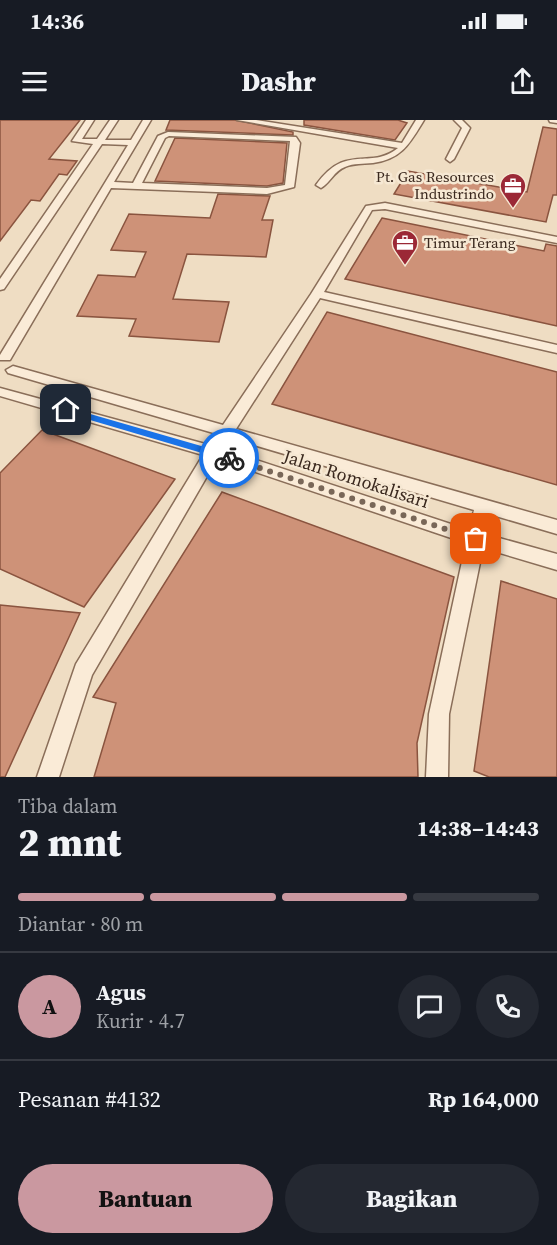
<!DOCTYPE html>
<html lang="id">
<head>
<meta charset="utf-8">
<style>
  :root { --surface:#171b24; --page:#242831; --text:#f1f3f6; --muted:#9ea1a6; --line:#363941; --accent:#ca98a0 }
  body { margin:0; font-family:"Source Serif 4",serif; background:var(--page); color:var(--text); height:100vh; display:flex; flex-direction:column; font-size:22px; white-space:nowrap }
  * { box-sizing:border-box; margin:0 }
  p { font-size:20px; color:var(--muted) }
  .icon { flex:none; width:33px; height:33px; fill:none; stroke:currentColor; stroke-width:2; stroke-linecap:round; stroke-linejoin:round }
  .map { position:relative; height:657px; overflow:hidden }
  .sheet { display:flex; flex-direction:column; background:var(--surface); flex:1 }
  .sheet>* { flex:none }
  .pin { position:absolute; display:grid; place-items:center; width:51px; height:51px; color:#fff; margin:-26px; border-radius:12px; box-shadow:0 3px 9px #0006 }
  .courier { position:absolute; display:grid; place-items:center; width:60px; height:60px; margin:-30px; border:4px solid #1a73e8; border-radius:50%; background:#fff; color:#222; box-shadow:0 2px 8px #0007 }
  .overview em { font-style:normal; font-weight:800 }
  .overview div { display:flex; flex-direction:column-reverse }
  .overview { display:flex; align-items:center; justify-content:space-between; height:102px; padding:0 18px }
  h1 { font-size:39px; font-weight:800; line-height:45px }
  .bar { display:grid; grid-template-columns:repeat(4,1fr); gap:9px 6px; align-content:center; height:72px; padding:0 18px }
  .bar i { height:8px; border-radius:4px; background:var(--line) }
  .bar .active { background:var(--accent) }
  .bar p { grid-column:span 4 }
  .line { display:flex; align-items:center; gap:15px; padding:0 18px; border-top:2px solid var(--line) }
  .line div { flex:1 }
  .round { display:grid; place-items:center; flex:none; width:63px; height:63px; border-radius:32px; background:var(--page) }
  .action { display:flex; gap:12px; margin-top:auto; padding:12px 18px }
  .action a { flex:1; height:69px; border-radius:36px; background:var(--accent); color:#111; font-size:24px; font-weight:800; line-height:69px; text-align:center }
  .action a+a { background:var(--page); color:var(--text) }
  .status { display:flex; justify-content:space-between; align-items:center; height:42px; padding:0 30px; background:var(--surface); direction:ltr }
  .status svg { height:16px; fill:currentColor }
  header { display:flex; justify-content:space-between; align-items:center; height:78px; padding:0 18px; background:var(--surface); font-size:27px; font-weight:800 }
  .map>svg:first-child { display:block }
  .building { fill:#ce9278; stroke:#8a543f; stroke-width:1.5 }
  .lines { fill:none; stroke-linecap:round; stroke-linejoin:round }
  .minor-casing { stroke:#8a6e59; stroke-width:3 }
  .minor { fill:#faebd7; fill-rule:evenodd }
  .route { fill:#1a73e8 }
  .done { stroke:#796758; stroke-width:6; stroke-dasharray:0 10.8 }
  .labels { text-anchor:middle; stroke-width:5; stroke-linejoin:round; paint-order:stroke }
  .far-poi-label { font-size:15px; fill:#3a281e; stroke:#f6e8d3; text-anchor:end }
  .street-label { font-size:18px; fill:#3a281e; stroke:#f6e8d3 }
</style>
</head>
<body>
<div class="status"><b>14:36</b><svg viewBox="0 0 49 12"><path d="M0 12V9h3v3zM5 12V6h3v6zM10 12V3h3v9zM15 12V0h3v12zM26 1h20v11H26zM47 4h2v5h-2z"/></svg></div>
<header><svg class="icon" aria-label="menu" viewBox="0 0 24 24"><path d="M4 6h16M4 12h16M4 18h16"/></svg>Dashr<svg class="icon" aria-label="share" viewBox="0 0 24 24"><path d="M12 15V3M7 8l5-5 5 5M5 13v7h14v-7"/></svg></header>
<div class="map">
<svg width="557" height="657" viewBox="0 0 557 657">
  <rect width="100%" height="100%" fill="#efddc3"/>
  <!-- building -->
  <path class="building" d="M0 0H80L49 39 77 41 67 55 59 54 40 81 31 80 0 121Z
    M170 0H235L293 12V15L166 10Z
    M304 0H398L407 3 395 20 304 5Z
    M543 7 557 9V75H553L546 102 394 74 408 51 527 72Z
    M175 18 287 23 283 63 267 66 155 61Z
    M218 74 270 76 262 100H273L266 137 187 134 173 179 229 182 219 222 129 216 136 199 77 196 98 155 135 157 146 132 111 130 129 94 210 98Z
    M382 98 544 131 546 124 557 126V206L345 159Z
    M327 192 557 252V365L272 284Z
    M42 310 175 359 84 487 0 449V353Z
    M222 372 454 457 417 623 418 657H94L116 583 93 577Z
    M501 461 557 479V657H489L474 651Z
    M0 485 80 493 5 657H0Z"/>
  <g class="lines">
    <!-- minor casing -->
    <g class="minor-casing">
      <path id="minor" d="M86 0H94L82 19H97L110 0H118L105 20H131L143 0H151L114 62 133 63 158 16 168 12 296 17 300 23 294 67 267 74 111 68 10 240H0V235L128 25 102 24 4 169 0 170V159L93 24 72 21ZM169 16 290 21 285 65 267 68 142 63 165 18Z
        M237 0H256L402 23 416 0H424C410 23 402 39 373 43 363 44 354 43 345 47 334 51 330 63 321 68L316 65C347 22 369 51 398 28Z
        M454 0H462L470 8 454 39 450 42 446 39 462 8Z
        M549 0H557V3L550 2Z
        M385 83 557 117V123L385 89 372 90 324 172 557 225V233L320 178 236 309 557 400V414L489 394 485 414 557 434V450L483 428 449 594 448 657H426L429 594 466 423 217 339 92 555 59 657H37L76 544 203 335 0 276V268L209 325 217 314 8 253 6 250 13 246 223 305 311 174 366 86ZM230 318 474 390 469 410 223 329Z"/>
    </g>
    <!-- minor -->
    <use href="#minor" class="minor"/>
  </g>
  <!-- route -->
  <path class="route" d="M66 287 229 334 234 338 229 341 63 292 62 290Z"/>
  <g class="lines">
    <!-- done -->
    <path class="done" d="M229 338 476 419"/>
  </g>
  <!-- icons -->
  <defs>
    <g id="office-pin" transform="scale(1.35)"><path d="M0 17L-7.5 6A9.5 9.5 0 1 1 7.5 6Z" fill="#9b2836" stroke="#f6e8d3"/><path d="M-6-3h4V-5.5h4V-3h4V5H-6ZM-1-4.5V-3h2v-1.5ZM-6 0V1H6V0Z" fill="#fff"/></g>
  </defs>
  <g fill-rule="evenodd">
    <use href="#office-pin" x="513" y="66"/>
    <use href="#office-pin" x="405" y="123"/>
  </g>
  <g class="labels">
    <!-- far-poi labels -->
    <g class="far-poi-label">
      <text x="494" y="62">Pt. Gas Resources<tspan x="494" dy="17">Industrindo</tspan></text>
      <text x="424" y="128" text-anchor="start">Timur Terang</text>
    </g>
    <!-- street labels -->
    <g class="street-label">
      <text transform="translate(356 359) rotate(18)" y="6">Jalan Romokalisari</text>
    </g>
  </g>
</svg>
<div class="pin" style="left:476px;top:419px;background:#ea580c"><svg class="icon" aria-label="bag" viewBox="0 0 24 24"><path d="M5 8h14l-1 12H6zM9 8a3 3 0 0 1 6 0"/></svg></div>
<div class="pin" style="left:66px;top:290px;background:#1f2937"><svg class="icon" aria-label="home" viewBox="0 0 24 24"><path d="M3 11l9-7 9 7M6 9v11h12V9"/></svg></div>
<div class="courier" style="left:229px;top:338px"><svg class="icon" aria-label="bike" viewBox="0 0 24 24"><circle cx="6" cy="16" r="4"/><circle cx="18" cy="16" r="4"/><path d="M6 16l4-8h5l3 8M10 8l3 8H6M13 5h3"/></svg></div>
</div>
<section class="sheet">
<div class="overview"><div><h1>2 mnt</h1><p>Tiba dalam</p></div><em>14:38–14:43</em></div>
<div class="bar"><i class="active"></i><i class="active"></i><i class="active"></i><i></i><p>Diantar · 80 m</p></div>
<div class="line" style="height:108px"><b class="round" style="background:var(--accent);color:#111">A</b><div><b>Agus</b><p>Kurir · 4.7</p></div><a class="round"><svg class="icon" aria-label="chat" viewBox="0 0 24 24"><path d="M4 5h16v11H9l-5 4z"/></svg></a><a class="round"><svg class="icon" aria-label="phone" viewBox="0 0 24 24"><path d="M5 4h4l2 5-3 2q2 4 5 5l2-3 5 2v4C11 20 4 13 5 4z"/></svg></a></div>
<div class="line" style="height:78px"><div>Pesanan #4132</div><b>Rp 164,000</b></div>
<div class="action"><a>Bantuan</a><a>Bagikan</a></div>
</section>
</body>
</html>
